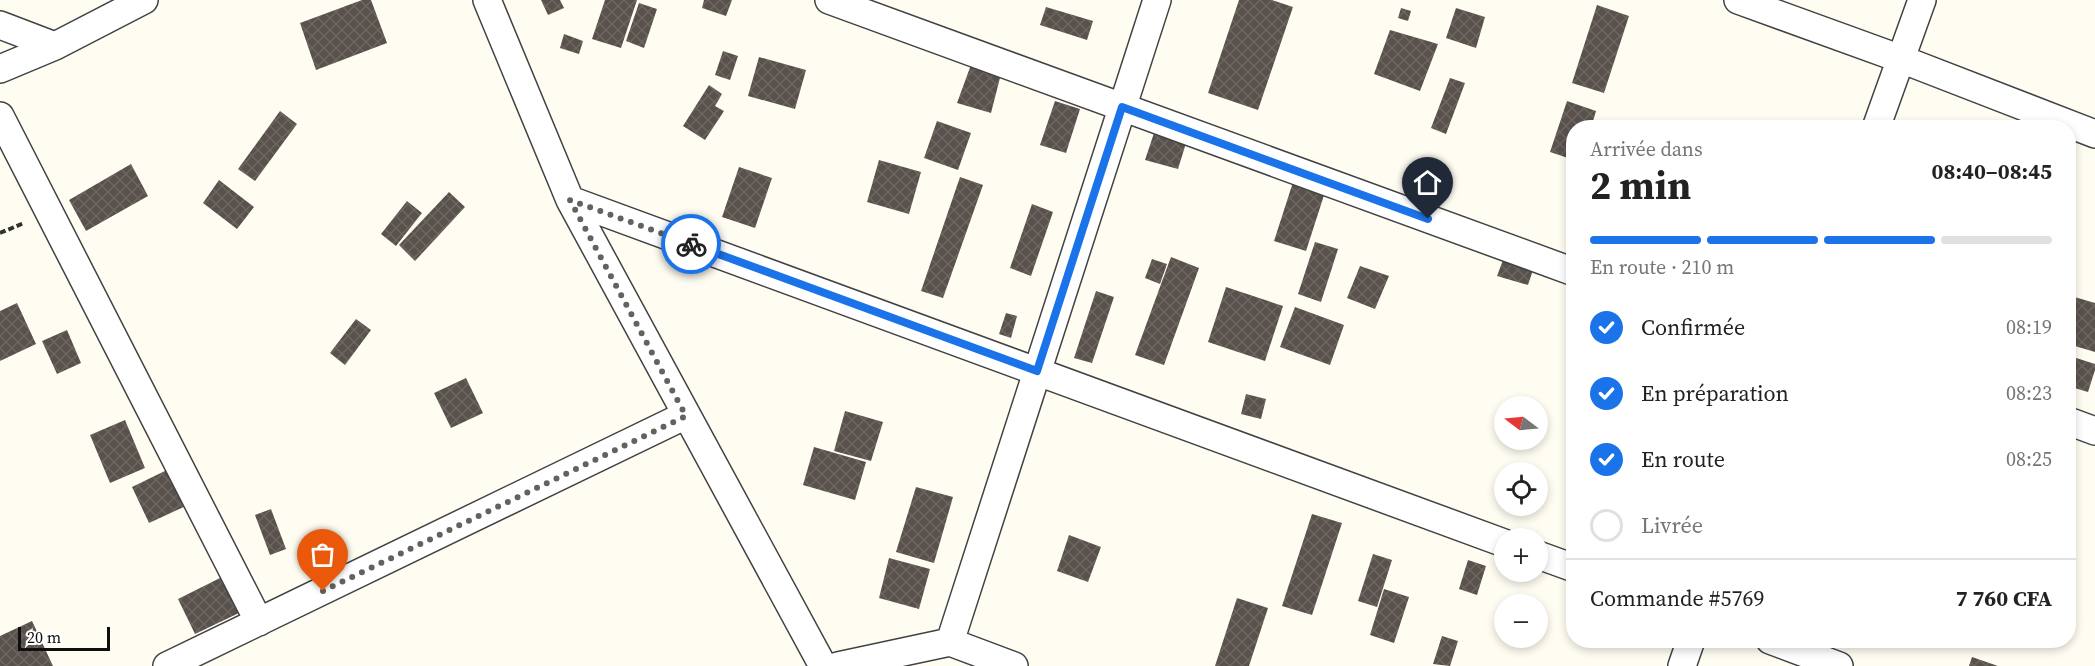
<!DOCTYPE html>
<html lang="fr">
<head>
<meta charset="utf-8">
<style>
  :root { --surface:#fff; --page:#f2f2f2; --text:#222; --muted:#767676; --line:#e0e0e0; --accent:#1a73e8 }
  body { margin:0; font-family:"Source Serif 4",serif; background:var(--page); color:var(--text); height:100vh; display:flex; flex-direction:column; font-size:22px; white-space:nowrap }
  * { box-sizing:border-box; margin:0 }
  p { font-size:20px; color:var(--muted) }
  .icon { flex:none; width:33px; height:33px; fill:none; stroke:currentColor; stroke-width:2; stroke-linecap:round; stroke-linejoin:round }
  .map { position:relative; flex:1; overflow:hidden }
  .details { position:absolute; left:1566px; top:120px; width:510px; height:528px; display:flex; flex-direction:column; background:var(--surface); border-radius:24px; box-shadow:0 3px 9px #0003 }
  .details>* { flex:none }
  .needle { width:39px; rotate:286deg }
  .fabs { position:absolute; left:1494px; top:396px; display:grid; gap:12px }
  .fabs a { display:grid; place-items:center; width:54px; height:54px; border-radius:50%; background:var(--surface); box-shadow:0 3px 9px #0003; font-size:30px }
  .scale { position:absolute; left:18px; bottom:15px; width:92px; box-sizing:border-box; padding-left:6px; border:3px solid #0f0f0f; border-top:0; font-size:16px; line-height:21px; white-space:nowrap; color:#0f0f0f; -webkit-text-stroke:4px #fff; paint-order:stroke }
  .pin { position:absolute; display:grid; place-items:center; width:51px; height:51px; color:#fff; margin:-62px -26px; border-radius:50% 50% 50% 0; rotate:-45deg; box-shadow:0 0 6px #0007 }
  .pin .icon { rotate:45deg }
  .courier { position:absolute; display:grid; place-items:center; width:60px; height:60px; margin:-30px; border:4px solid #1a73e8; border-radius:50%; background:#fff; color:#222; box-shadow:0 2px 8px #0007 }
  .summary em { font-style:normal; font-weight:700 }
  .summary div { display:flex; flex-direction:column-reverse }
  .summary { display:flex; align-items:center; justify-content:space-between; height:102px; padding:0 24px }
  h1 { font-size:39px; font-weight:700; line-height:45px }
  .bar { display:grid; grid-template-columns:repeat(4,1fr); gap:9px 6px; align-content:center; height:72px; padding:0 24px }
  .bar i { height:8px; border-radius:4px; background:var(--line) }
  .bar .on { background:var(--accent) }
  .bar p { grid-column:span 4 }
  .line { display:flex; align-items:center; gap:15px; padding:0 24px; border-top:2px solid var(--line) }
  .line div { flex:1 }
  ol { padding:0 24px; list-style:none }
  li { display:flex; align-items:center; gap:18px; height:66px }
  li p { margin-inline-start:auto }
  li .icon { padding:6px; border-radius:50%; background:var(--accent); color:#fff; stroke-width:4 }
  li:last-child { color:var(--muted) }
  li i { width:33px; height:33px; border:3px solid var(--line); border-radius:50% }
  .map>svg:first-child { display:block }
  .building { fill:url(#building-cross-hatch) }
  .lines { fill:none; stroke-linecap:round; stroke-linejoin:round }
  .street-casing { stroke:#424242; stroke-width:30 }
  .path { stroke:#313131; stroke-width:4; stroke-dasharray:6 3; stroke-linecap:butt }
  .street { stroke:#fff; stroke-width:27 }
  .done { stroke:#63625e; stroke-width:6; stroke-dasharray:0 10.8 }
  .route { stroke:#1a73e8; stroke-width:8 }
</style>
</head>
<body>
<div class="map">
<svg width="2095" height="666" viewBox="0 0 2095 666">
  <defs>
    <pattern id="building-cross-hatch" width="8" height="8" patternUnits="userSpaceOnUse" patternTransform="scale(1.5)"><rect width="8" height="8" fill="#59514b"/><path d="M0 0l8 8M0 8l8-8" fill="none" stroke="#6c6561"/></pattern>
  </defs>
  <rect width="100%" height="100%" fill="#fffdf2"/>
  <!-- building -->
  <path class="building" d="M362 0H371L387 43 316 70 300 23Z
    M541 0H560L564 8 548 15Z
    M605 0H637L621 48 592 39Z
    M704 0H732L726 16 702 8Z
    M1239 0H1272L1293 7 1258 110 1208 93Z
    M639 3 657 9 644 48 626 41Z
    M1597 5 1629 16 1604 93 1572 83Z
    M1046 7 1093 21 1087 40 1040 25Z
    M1401 8 1411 11 1408 21 1398 18Z
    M1456 8 1485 17 1476 48 1446 38Z
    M1390 30 1438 44 1420 91 1374 74Z
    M564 34 583 41 579 54 560 48Z
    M723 51 738 56 730 80 715 75Z
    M759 57 806 70 795 109 748 96Z
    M972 62 1002 70 991 113 957 103Z
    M1450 78 1465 83 1446 134 1431 128Z
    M709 85 722 94 715 106 724 111 705 140 683 126Z
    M1055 101 1080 109 1066 153 1040 145Z
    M1567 101 1596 111 1591 128H1574V160L1550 152Z
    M280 111 297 124 255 181 238 169Z
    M937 121 971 133 958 170 924 158Z
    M1155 130 1187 140 1178 169 1145 160Z
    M879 160 921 172 909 214 867 202Z
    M131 164 148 196 86 231 69 200Z
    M739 167 772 178 755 228 722 217Z
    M1295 176 1327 186 1306 251 1274 241Z
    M960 177 983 185 943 298 921 291Z
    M219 180 254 207 237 229 203 203Z
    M449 192 465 207 415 261 399 245Z
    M407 201 422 213 396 246 381 234Z
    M1032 204 1053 212 1031 276 1010 268Z
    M1315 242 1338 249 1321 302 1298 294Z
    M1171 257 1199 268 1164 365 1135 355Z
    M1152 259 1167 264 1160 284 1145 278Z
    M1503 260 1533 270 1528 285 1497 276Z
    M1360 266 1389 276 1375 309 1347 298Z
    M1226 287 1283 306 1265 361 1208 342Z
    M1096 291 1114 297 1092 363 1074 358Z
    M2071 296 2095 303V352L2068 344V304Z
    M17 303 36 344 0 361V311Z
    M1295 307 1344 325 1330 365 1280 347Z
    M1006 313 1017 316 1011 338 999 334Z
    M356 319 371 330 345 365 330 353Z
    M67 330 81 363 57 374 42 341Z
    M2070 356 2095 364V370L2088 392 2068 386Z
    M466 378 483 413 451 428 434 393Z
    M1246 394 1266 399 1261 419 1241 414Z
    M845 411 883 422 871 461 834 451Z
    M125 420 145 468 110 483 90 435Z
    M814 447 866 462 855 500 803 485Z
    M171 468 188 505 149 523 132 487Z
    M916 487 953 497 934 563 896 552Z
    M271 509 286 549 270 555 255 515Z
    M1312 514 1342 523 1312 615 1282 606Z
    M1069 535 1101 547 1088 582 1057 571Z
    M1373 554 1392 560 1377 607 1358 601Z
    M889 558 930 569 919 609 879 598Z
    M1468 560 1486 566 1477 595 1459 589Z
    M222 577 239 613 195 634 178 599Z
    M1384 589 1409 597 1394 643 1370 635Z
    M1237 598 1268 608 1249 666H1215Z
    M32 621 53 666H0V636Z
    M1442 636 1458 641 1450 666 1433 664Z
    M1972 657 1998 666H1969Z"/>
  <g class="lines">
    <!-- street casing -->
    <g class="street-casing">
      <path id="street" d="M487 0 570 200 823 666
        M829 0 1574 272
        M1738 0 1901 59 2095 134
        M0 25 55 46
        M0 69 55 46 144 0
        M0 116 259 622
        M1876 128 1922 0
        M570 200 1504 543
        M2068 421 2095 431
        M1538 555 1574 568
        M1770 640 1839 666
        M950 642 1157 0
        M167 666 686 415
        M838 666 950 642 1014 666
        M1682 666 1691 640"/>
    </g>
    <!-- path -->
    <path class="path" d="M0 233 24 223"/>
    <!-- street -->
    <use href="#street" class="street"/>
  </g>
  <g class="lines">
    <!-- done -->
    <path class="done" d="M323 591 686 416 570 200 691 244"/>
    <!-- route -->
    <path class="route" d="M691 244 1037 371 1122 107 1428 219"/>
  </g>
</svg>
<div class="fabs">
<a><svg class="needle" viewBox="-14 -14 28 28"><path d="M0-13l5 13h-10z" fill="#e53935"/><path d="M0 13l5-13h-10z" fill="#767676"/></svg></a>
<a><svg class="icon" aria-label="locate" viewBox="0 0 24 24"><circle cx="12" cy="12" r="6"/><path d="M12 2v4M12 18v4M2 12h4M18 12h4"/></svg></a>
<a>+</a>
<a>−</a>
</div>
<div class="scale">20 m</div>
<div class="pin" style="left:323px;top:591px;background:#ea580c"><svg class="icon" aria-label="bag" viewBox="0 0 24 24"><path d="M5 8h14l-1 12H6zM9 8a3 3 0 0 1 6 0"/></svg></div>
<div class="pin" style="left:1428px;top:219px;background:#1f2937"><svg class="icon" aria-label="home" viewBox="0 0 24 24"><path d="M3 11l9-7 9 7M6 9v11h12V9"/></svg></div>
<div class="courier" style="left:691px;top:244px"><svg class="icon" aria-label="bike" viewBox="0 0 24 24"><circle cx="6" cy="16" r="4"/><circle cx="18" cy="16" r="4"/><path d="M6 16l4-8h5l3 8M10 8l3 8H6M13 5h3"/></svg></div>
<section class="details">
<div class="summary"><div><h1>2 min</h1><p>Arrivée dans</p></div><em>08:40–08:45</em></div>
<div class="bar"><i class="on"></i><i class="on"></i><i class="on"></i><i></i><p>En route · 210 m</p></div>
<ol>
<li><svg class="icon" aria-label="check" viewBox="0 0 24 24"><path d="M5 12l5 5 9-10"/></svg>Confirmée<p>08:19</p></li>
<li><svg class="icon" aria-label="check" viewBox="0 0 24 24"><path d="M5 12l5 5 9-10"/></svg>En préparation<p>08:23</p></li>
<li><svg class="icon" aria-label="check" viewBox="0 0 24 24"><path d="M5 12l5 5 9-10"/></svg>En route<p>08:25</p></li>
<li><i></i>Livrée</li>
</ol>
<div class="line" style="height:78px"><div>Commande #5769</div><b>7 760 CFA</b></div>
</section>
</div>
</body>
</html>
